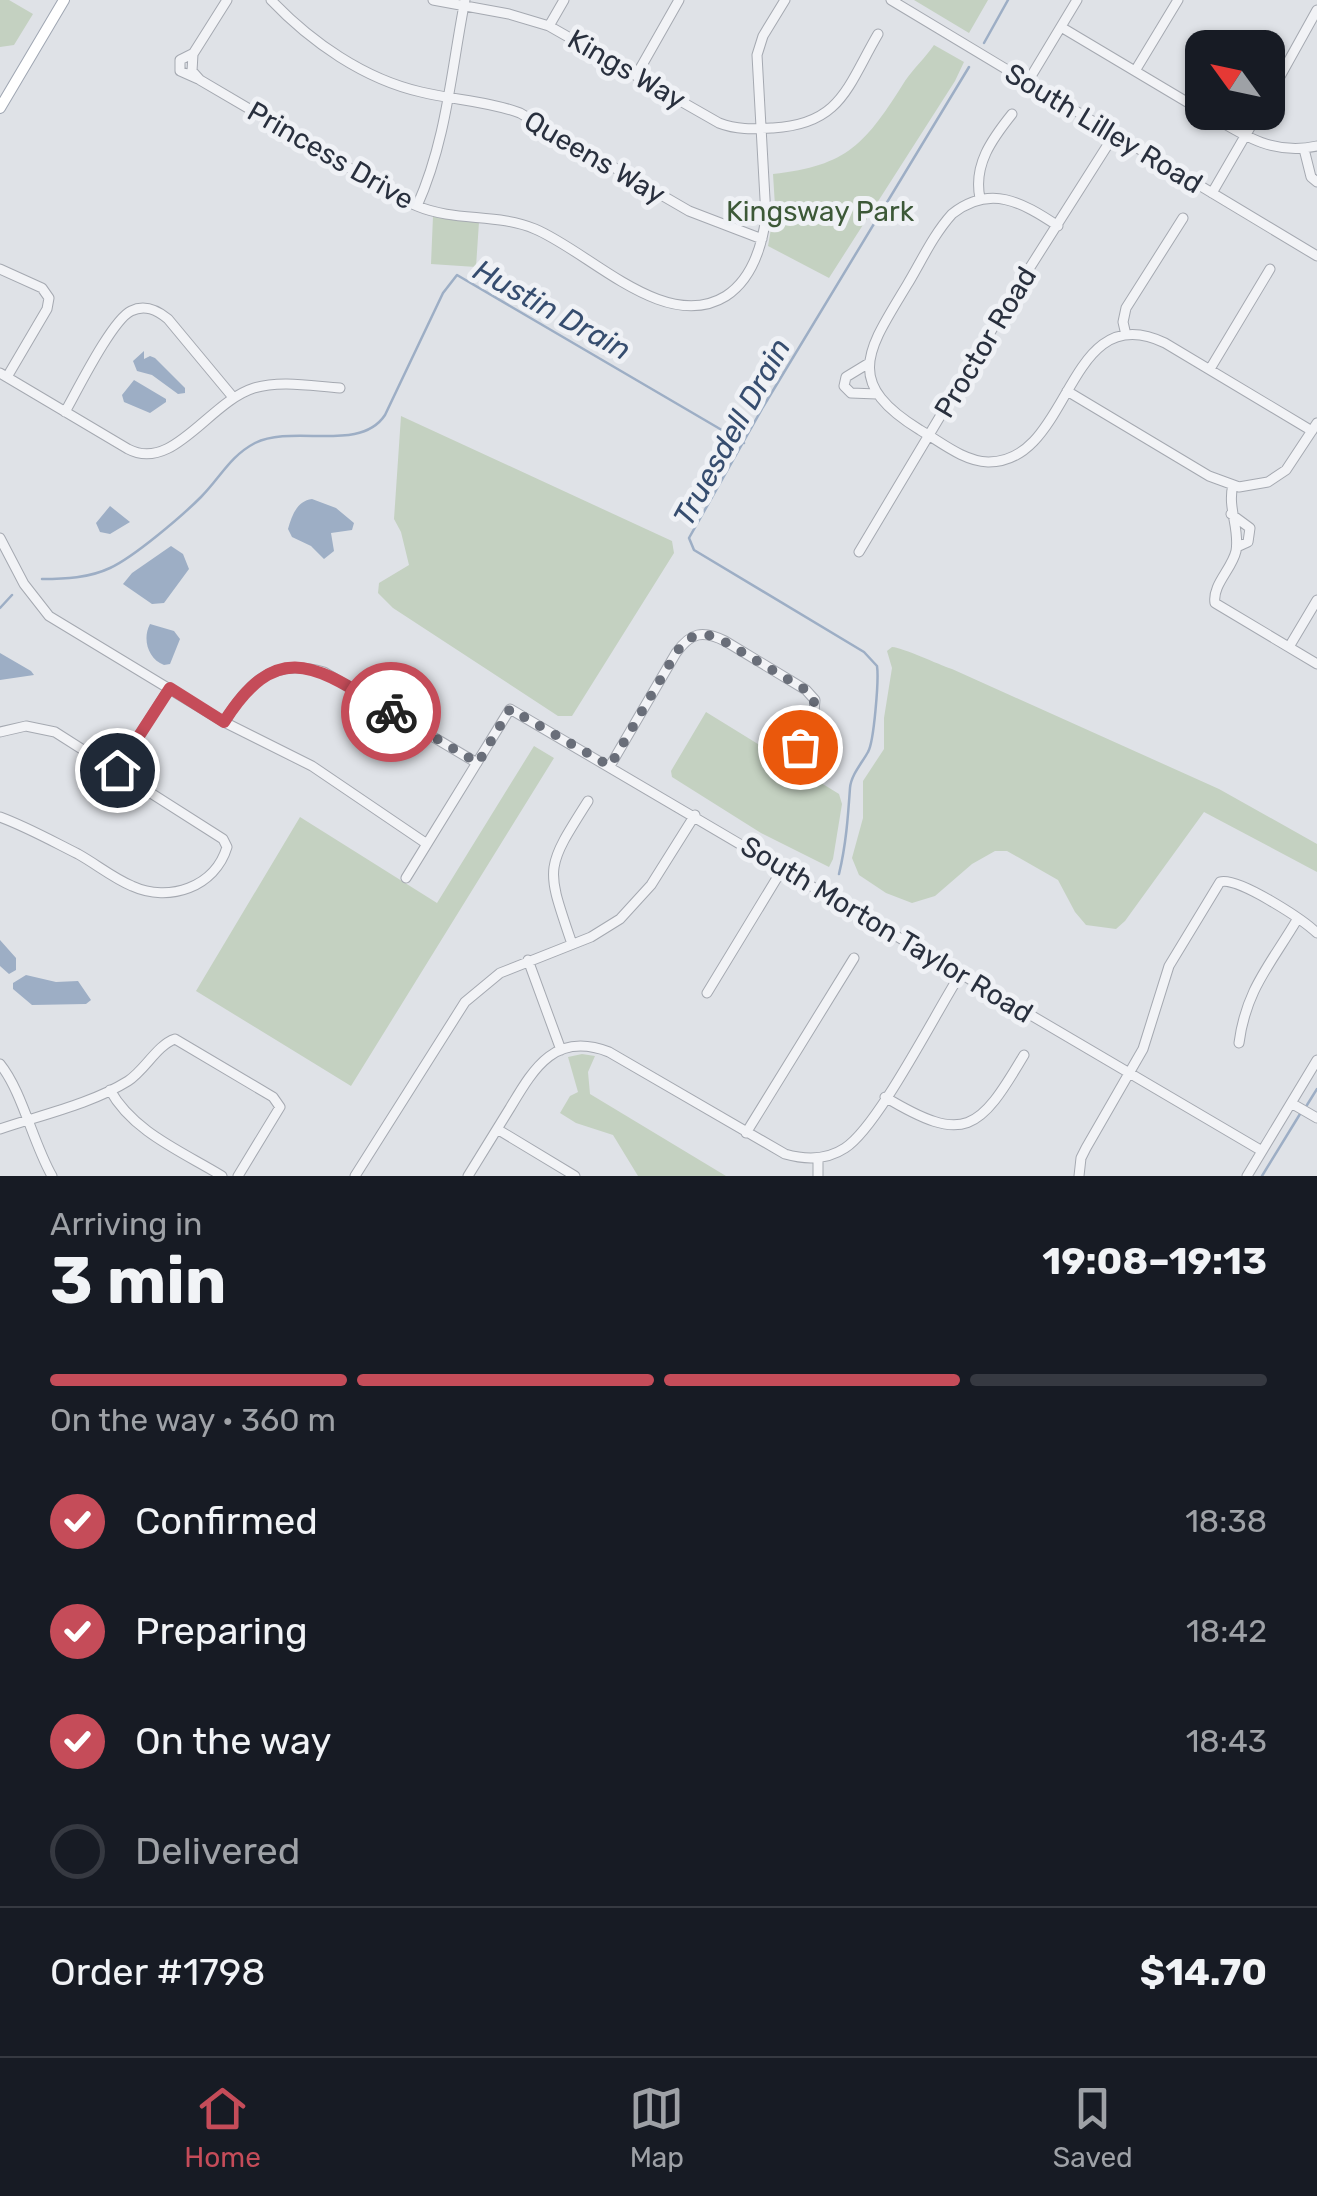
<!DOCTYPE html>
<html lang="en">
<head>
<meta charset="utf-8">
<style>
  :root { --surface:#171b24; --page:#242831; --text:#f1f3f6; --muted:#9ea1a6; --line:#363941; --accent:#c54c59 }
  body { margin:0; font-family:Rubik,sans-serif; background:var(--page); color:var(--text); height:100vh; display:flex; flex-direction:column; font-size:38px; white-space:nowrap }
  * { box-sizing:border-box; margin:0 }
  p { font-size:32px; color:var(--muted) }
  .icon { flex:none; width:55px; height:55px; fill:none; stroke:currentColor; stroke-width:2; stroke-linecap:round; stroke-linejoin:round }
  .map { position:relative; height:1176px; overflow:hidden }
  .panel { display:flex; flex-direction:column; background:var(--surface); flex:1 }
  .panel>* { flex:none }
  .needle { width:65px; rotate:303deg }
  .controls { position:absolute; left:1185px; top:30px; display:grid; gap:20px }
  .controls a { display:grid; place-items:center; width:100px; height:100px; border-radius:20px; background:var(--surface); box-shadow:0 2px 8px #0004; font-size:50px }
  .pin { position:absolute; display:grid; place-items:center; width:85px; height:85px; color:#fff; margin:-42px; border:5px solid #fff; border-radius:50%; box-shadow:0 2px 10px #0007 }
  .courier { position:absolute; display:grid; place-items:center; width:100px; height:100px; margin:-50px; border:8px solid #c54c59; border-radius:50%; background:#fff; color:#222; box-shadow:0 2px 12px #0007 }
  .summary em { font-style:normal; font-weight:700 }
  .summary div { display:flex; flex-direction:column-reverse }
  .summary { display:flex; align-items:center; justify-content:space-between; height:170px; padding:0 50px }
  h1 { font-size:65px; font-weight:700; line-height:75px }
  .bar { display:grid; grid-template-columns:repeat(4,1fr); gap:15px 10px; align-content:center; height:120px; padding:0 50px }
  .bar i { height:12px; border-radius:8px; background:var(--line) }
  .bar .on { background:var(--accent) }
  .bar p { grid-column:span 4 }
  .line { display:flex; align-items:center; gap:25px; padding:0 50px; border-top:2px solid var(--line) }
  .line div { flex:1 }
  ol { padding:0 50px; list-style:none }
  li { display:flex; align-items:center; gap:30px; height:110px }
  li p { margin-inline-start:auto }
  li .icon { padding:10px; border-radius:50%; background:var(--accent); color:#fff; stroke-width:4 }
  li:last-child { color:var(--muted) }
  li i { width:55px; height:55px; border:5px solid var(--line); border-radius:50% }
  .dock { display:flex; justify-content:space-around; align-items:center; height:140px; border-top:2px solid var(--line); background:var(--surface); font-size:28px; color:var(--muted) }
  .dock a { display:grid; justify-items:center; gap:5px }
  .dock .on { color:var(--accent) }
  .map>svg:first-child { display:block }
  .green { fill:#c4d1c1 }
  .water { fill:#9daec5 }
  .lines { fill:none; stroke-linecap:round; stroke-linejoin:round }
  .stream { stroke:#9daec5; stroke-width:2.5 }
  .minor-casing { stroke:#a5a9b1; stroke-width:11 }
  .major-casing { stroke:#9fa6b2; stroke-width:12 }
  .minor { stroke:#f2f3f6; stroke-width:9 }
  .major { stroke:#fff; stroke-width:10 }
  .done { stroke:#696e79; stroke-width:10; stroke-dasharray:0 18 }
  .route { stroke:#c54c59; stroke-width:12 }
  .labels { text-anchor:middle; stroke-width:10; stroke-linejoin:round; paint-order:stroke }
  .street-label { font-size:28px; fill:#29303e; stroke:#eff1f5 }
  .park-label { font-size:28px; fill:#3c5837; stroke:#eff1f5 }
  .water-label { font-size:30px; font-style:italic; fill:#364d6f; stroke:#eff1f5 }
</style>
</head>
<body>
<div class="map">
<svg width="1317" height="1176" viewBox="0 0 1317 1176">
  <rect width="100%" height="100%" fill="#dfe2e7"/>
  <!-- green -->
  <path class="green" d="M0 0H9L33 14 14 45 0 47Z
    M914 0H988L969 33Z
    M934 45 964 62 955 81 829 278 768 246 775 206 773 174C848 166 866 143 905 81 914 68 925 58 934 45Z
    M433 216 479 222 476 267 431 264Z
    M401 416 672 541 674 553 572 716H558L393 608 378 593 379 583 409 565 401 532 394 519Z
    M892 647C904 648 937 664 952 669L1219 789 1317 844V872L1204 812 1125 921 1116 929 1086 925 1075 912 1058 880 1007 851H995L972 864 935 896 912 903 886 893 859 875 852 858 863 818V781L884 749V718L892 668 887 651Z
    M706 712 839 794 842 804 833 859 829 867 761 833 672 777 671 771Z
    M534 746 554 758 351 1086 196 991 300 817 437 903Z
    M582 1054 595 1056 588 1072 590 1094 726 1176H638L613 1135 576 1123 560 1113 570 1096 578 1092 568 1057Z"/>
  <!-- water -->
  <path class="water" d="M144 351V359L150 356 155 358 185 388V393L178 394 152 375 137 371 133 361Z
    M134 380 166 399V402L150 413 124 402 122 395Z
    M312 499 336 508 354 523 352 530 331 533 334 551 324 559 311 546 292 537 288 529C292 515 297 501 312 499Z
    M110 506 130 522 110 534 100 532 96 523Z
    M171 546 183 554 189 569 164 603 152 604 123 584 132 573Z
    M150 624 174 631 180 639 170 664 164 665C148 659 142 639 150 624Z
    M0 653 31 671 34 675 0 680Z
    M0 940 16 958V970L9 974 0 966Z
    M26 975 56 982 78 981 91 1000 86 1004 32 1005 13 989V983Z"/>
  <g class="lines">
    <!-- stream -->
    <path class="stream" d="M984 43 1008 0
      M42 579C65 579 89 578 110 568 134 557 182 516 201 497 220 478 230 456 255 443 294 424 360 453 385 415L443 293 457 275 744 443
      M0 608 12 595
      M839 874C846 845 848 817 850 788 851 775 862 763 868 752 874 742 879 679 877 666L864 652 694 550 689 538 763 407 969 67
      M1307 1105 1317 1089
      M1262 1176 1300 1114"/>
    <!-- minor casing -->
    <g class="minor-casing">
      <path id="minor" d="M227 0 193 54 192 71 200 80C246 107 292 134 338 161 363 176 389 195 417 206 455 222 497 213 535 229 590 252 665 334 726 296 752 279 762 246 766 217L757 55 763 36 785 0
        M271 0C311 42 364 79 421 92 454 100 488 101 520 113L689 211 762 239
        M433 0 509 14 549 26 719 123C737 130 753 129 773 128 841 124 847 87 878 34
        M891 0 1317 256
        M549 26 564 0
        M1061 27 1202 111
        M192 54 180 60V71L198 79
        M1135 71 1178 0
        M637 74 679 0
        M1027 83 1077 0
        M1268 98 1317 10
        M1205 112C1241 134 1272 156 1317 146
        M1304 149 1311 177 1317 182
        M1212 193 1259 112
        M980 198C973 165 992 139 1012 114
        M417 206C447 139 451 71 465 0
        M1058 226C1022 202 990 184 952 214 933 235 921 262 907 285 868 350 842 382 920 430 941 442 963 461 988 462 1073 463 1065 295 1165 343L1312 431
        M0 269 42 288 49 298 47 309 7 377
        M1126 335 1123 322 1126 308 1183 218
        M869 363 846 377 844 386 851 393 877 394
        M1210 369 1270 269
        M0 373 128 449C173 473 209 402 254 388 280 380 312 386 340 388
        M1067 391 1209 476 1239 487 1268 482 1286 470 1317 423
        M65 412C77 391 112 320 131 311 145 304 157 310 168 319L232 396
        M1233 485C1227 508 1240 528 1236 551 1232 569 1212 585 1215 603L1317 664
        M1231 514 1250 528 1248 542 1237 547
        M0 538 24 584 49 616 224 722 312 766 427 844
        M859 552 1015 291 1114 135
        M1289 647 1317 600
        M224 722C250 681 272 658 324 672L477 763
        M0 732 26 726 55 732 223 839 227 847C215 887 169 903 132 886 113 878 96 864 78 854 52 841 27 827 0 817
        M610 766 676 653C691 632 703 630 725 641L806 690 815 700C814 717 811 741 794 749L787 745 786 738 811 726
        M117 770 169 689
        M406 878 510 709 1262 1151
        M572 944C546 867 544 870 588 801
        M528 960 561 1050
        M707 993 783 868
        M1239 1043C1246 989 1271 964 1298 918
        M0 1064C22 1091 33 1143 52 1176
        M110 1090C133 1132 183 1152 222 1176
        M885 1097C965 1145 979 1131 1024 1055
        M1291 1103 1317 1118
        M0 1129C41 1115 91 1104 128 1081 145 1070 157 1045 175 1039L273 1097 280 1107 238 1176
        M497 1129 575 1176
        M746 1133 854 958
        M355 1176 465 1002 500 973 591 937 620 919 651 885 695 815
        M468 1176C482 1153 496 1131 510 1108 534 1068 555 1031 609 1052L785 1154C806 1160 827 1160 845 1148 878 1127 936 1012 961 973
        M818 1176V1158
        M1079 1176 1081 1158 1086 1148 1143 1049 1169 966 1220 882C1237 876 1302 919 1317 933
        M1247 1176 1317 1060"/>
    </g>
    <!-- major casing -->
    <g class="major-casing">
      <path id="major" d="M0 108 64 0"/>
    </g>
    <!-- minor -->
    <use href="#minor" class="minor"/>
    <!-- major -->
    <use href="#major" class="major"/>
  </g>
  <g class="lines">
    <!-- done -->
    <path class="done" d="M391 712 478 763 510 709 610 766 676 653C691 632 703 630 725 642L806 690 814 700V716L800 747"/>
    <!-- route -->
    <path class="route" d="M117 770 170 688 224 722C280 634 319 669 391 712"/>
  </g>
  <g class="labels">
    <!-- street labels -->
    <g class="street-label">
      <text transform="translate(627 69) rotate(30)" y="10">Kings Way</text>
      <text transform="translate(1104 128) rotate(31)" y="10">South Lilley Road</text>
      <text transform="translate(331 155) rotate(30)" y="10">Princess Drive</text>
      <text transform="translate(595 157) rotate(30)" y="10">Queens Way</text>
      <text transform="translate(985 342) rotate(-59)" y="10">Proctor Road</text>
      <text transform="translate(887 929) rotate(31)" y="10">South Morton Taylor Road</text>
    </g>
    <!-- park labels -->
    <g class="park-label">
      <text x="820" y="221">Kingsway Park</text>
    </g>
    <!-- water labels -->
    <g class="water-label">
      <text transform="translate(552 310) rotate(29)" y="10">Hustin Drain</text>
      <text transform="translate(732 432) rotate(-61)" y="10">Truesdell Drain</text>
    </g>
  </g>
</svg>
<div class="controls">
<a><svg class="needle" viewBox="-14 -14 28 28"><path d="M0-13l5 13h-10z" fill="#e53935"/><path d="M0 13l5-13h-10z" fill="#9ea1a6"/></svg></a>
</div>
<div class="pin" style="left:800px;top:747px;background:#ea580c"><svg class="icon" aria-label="bag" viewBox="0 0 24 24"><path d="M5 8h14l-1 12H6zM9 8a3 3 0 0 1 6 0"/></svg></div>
<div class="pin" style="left:117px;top:770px;background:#1f2937"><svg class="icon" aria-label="home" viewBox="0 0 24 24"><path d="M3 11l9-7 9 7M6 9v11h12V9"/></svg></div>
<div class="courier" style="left:391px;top:712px"><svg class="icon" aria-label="bike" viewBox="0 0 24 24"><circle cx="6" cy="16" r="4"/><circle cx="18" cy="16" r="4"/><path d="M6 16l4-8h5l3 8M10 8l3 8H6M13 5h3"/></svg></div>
</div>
<section class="panel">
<div class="summary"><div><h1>3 min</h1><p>Arriving in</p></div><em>19:08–19:13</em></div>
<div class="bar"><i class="on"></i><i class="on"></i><i class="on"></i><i></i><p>On the way · 360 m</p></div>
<ol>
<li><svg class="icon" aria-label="check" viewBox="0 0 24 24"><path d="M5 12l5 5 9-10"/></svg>Confirmed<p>18:38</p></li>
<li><svg class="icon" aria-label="check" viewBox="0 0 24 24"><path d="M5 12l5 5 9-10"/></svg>Preparing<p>18:42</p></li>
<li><svg class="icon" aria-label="check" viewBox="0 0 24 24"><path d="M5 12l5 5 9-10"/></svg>On the way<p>18:43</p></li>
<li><i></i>Delivered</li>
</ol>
<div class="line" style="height:130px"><div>Order #1798</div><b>$14.70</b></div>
</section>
<nav class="dock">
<a class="on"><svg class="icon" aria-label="home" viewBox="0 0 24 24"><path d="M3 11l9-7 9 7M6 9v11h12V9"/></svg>Home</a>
<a><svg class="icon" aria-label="map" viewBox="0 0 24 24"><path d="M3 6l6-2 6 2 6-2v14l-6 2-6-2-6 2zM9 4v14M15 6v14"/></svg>Map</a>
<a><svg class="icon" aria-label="saved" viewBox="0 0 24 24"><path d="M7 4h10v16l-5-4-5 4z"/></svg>Saved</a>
</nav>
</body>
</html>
